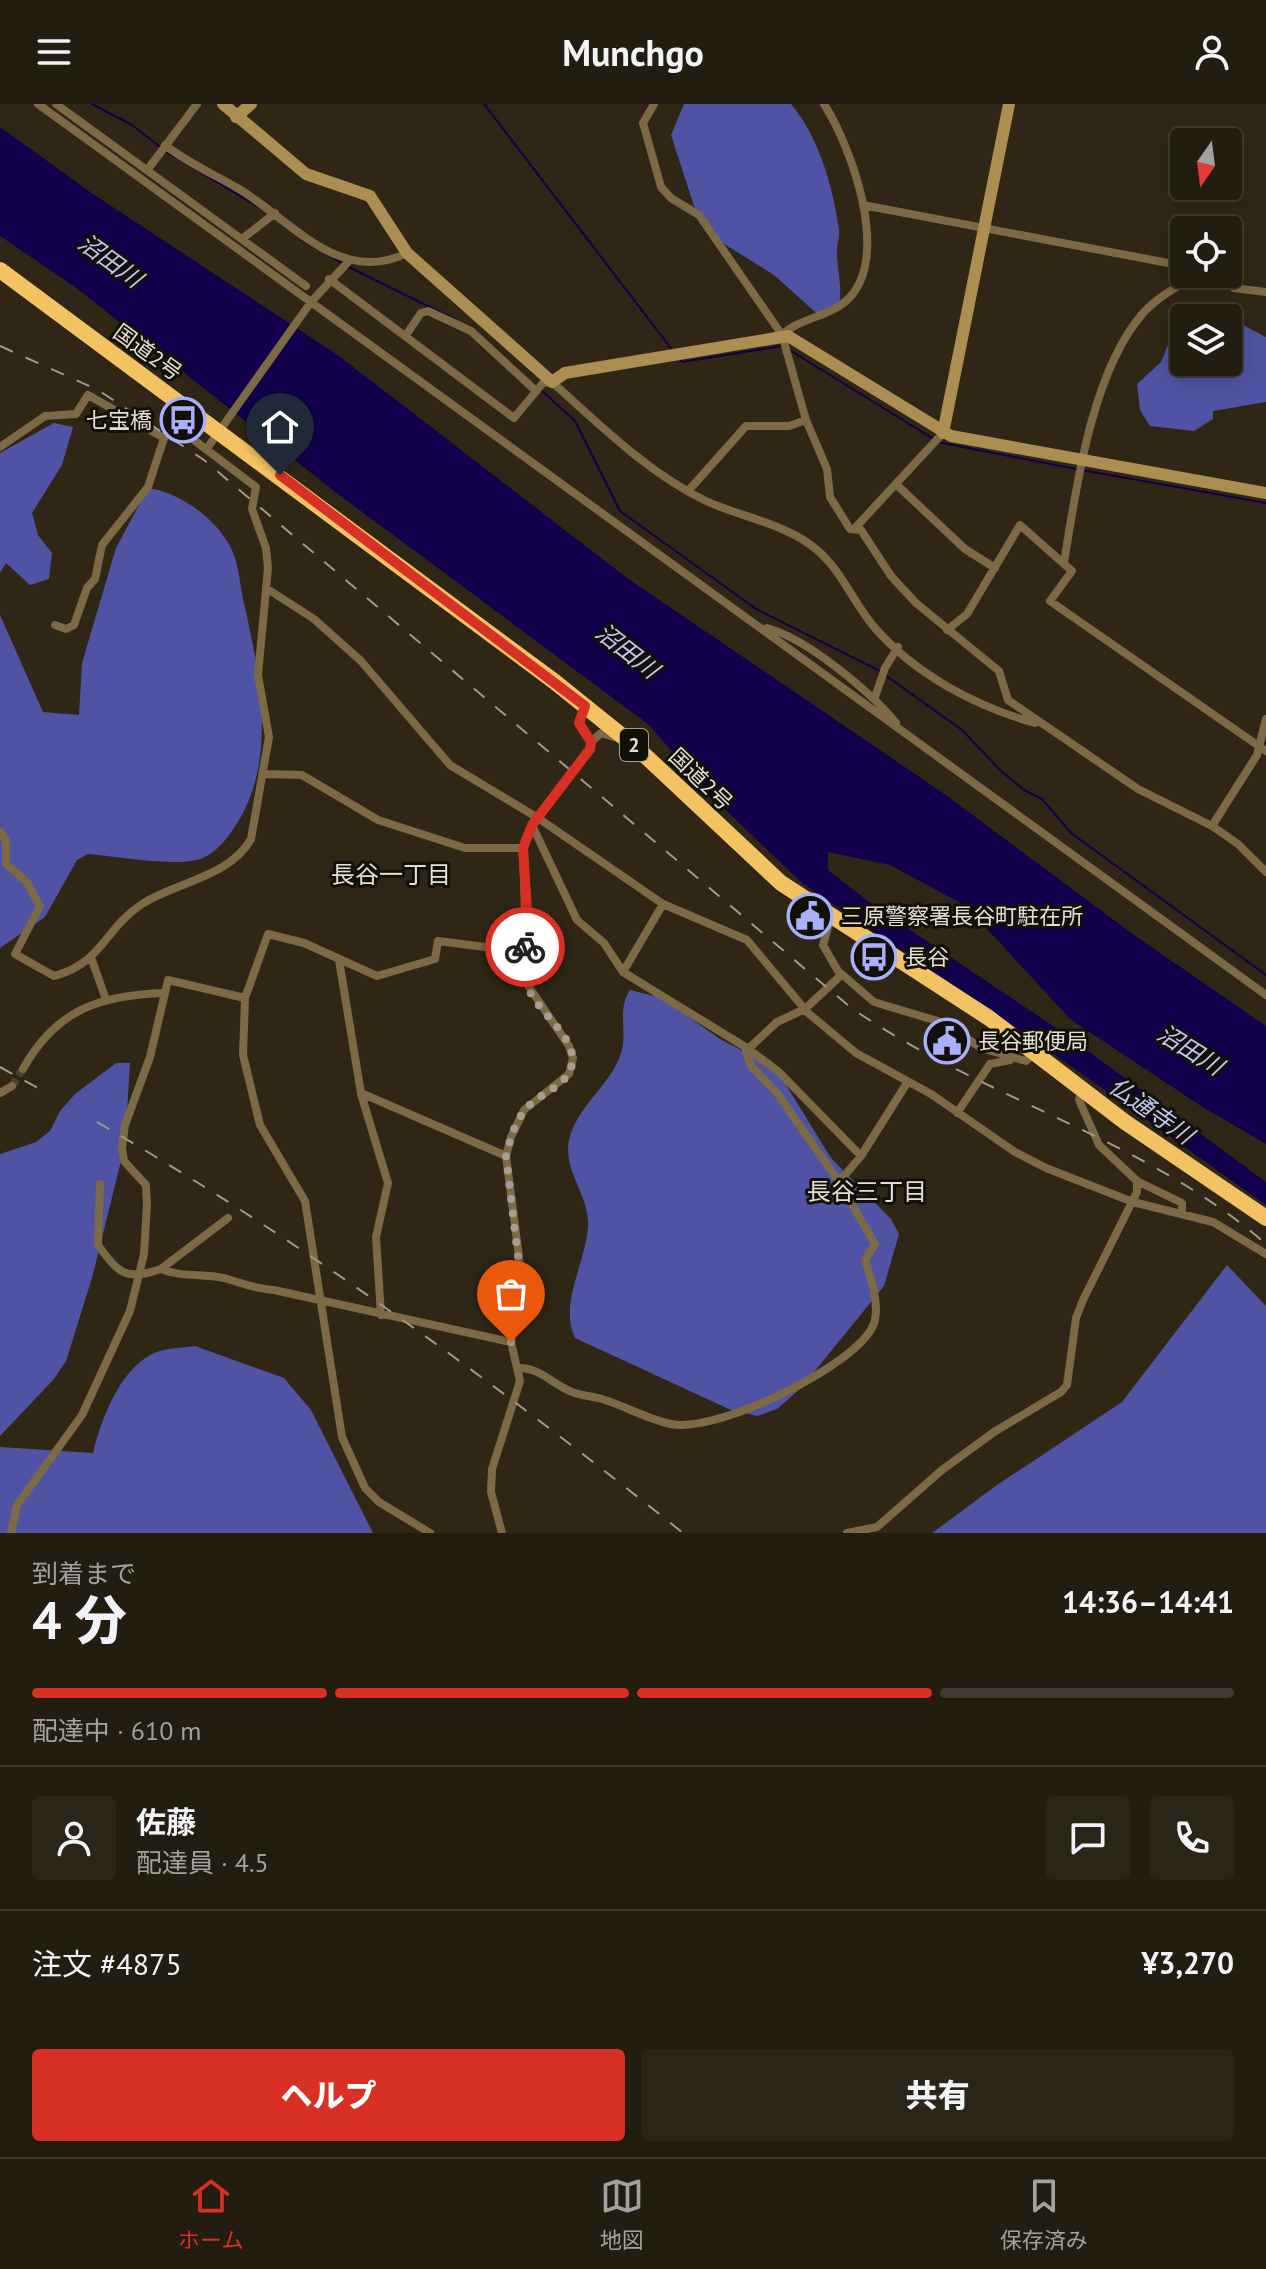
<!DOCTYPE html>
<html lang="ja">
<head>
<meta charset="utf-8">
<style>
  :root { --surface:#231c10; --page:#2b2519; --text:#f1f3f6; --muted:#a3a19f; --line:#403a30; --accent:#d93025 }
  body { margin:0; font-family:"PT Sans","Noto Sans JP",sans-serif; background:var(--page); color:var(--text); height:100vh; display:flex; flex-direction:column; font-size:30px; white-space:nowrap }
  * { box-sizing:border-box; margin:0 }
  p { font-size:26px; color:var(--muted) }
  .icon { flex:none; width:44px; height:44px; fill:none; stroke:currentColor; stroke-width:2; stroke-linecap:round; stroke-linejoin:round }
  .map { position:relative; height:1429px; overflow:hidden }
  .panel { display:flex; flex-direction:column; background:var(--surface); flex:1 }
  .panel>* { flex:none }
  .needle { width:52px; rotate:194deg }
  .tools { position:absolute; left:1170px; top:24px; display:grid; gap:16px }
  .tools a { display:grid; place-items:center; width:72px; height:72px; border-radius:8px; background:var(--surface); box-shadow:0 4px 20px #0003,0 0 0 2px var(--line); font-size:40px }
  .pin { position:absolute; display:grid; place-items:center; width:68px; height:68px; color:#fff; margin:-82px -34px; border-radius:50% 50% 50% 0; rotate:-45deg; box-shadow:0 0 8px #0007 }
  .pin .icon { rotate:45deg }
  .courier { position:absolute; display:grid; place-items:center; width:80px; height:80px; margin:-40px; border:6px solid #d93025; border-radius:50%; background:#fff; color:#222; box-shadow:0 2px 10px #0007 }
  .overview em { font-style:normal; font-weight:800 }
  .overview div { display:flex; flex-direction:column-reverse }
  .overview { display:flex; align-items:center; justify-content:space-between; height:136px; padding:0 32px }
  h1 { font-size:52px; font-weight:800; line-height:60px }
  .bar { display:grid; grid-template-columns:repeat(4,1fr); gap:12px 8px; align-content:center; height:96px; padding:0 32px }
  .bar i { height:10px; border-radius:6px; background:var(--line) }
  .bar .current { background:var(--accent) }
  .bar p { grid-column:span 4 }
  .line { display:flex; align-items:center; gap:20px; padding:0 32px; border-top:2px solid var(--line) }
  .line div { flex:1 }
  .round { display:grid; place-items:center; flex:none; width:84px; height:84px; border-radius:8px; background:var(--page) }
  .cta { display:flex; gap:16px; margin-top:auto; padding:16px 32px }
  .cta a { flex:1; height:92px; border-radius:8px; background:var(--accent); color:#fff; font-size:32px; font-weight:800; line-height:92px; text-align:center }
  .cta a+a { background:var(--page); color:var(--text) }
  header { display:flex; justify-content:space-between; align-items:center; height:104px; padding:0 32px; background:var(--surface); font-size:36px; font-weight:800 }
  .tab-bar { display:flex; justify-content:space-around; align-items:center; height:112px; border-top:2px solid var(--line); background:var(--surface); font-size:22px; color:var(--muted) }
  .tab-bar a { display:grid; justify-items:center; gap:4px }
  .tab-bar .current { color:var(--accent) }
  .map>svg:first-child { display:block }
  .forest { fill:#5053a3 }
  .water { fill:#12004c }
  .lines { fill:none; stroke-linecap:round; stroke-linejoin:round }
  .stream { stroke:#12004c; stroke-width:2 }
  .street-tunnel { stroke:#4a4232; stroke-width:8; stroke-dasharray:8 4; stroke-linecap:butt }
  .street { stroke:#7c6945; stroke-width:8 }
  .secondary { stroke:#ac8d52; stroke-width:12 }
  .highway { stroke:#f3c363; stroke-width:16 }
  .rail { stroke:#9f988c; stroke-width:2; stroke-dasharray:14 14; stroke-linecap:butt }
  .done { stroke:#a59e92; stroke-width:8; stroke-dasharray:0 14.4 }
  .route { stroke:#d93025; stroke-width:10 }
  .labels { text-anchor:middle; stroke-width:6; stroke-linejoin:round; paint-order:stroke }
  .shield { fill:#131009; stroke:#a5a097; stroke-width:2 }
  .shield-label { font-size:20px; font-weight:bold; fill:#e4ded4 }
  .street-label { font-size:22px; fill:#e4ded4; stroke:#131009 }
  .poi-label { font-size:22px; fill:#e4ded4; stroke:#131009; text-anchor:start }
  .water-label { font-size:24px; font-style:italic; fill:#bfc5f2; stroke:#131009 }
  .neighbourhood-label { font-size:24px; fill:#e4ded4; stroke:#131009 }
</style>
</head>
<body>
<header><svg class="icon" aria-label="menu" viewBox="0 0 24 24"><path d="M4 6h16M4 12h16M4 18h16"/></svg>Munchgo<svg class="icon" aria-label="person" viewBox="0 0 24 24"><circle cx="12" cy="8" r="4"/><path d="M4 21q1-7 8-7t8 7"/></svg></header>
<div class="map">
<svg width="1266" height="1429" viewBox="0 0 1266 1429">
  <rect width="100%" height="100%" fill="#2f2616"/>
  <!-- forest -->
  <path class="forest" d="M684 0H791C819 33 833 83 839 126 840 134 836 142 837 151 838 171 843 185 838 205L823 215 774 171 721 138 694 102 671 31Z
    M1184 218V258H1228V228L1243 221 1266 233V298L1213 307V315L1194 327 1150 322 1140 306 1137 280 1161 258 1174 226Z
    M54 319 73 323 62 361 32 409 38 431 52 449 49 475 30 481 6 459 0 469V349Z
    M148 384C179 388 215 414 230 442 238 456 240 479 243 495 260 569 279 658 234 724 226 736 216 748 203 754 180 764 115 752 88 750L77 756 45 813 0 844V511L43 608 79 611 82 559 116 444Z
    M630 886 662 894 720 935 764 958 783 976 831 1054 891 1115 899 1130 884 1182 801 1284 777 1305 757 1312 731 1306 575 1234C558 1198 588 1156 588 1119 588 1090 563 1066 569 1036 576 1004 609 982 620 952 629 930 616 907 630 886Z
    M116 959H130L125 1041 92 1174 66 1257 54 1275 0 1332V1050L36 1038 50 1027 60 1007 75 990Z
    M1227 1161 1266 1202V1429H932L997 1381 1122 1298Z
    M195 1242 284 1274 311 1306 373 1429H0V1343L93 1349C101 1316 119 1267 152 1250 164 1244 182 1244 195 1242Z"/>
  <!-- water -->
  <path class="water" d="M0 23 93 90 339 252 627 474 943 689 1134 831 1266 922V1040L1201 1002 1070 915 966 802 890 761 828 748V766L873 801 1065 930 1266 1078V1101L1047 945 802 779 714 695 648 620 338 390 75 183 0 132Z"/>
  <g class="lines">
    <!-- stream -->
    <path class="stream" d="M92 0 132 21 160 43
      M484 0 673 247
      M165 47 259 103
      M302 136 342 159
      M347 162 456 216
      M791 247 932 334
      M679 255 682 258 782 242
      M541 286 575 317 620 407 756 505 880 567
      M937 338 1076 365
      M1082 366 1266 399
      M885 571 962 626 1001 667 1024 686 1042 695 1071 729 1266 871"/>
    <!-- street-tunnel -->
    <path class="street-tunnel" d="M12 982 23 965"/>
    <!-- street -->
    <path class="street" d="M38 0 1266 891
      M56 0 306 182
      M654 0 643 19 661 83 671 94 699 111 782 231 806 316 827 365 830 393 850 425 861 426 891 472 916 499 999 567 1008 596 1138 685 1212 722 1238 740 1266 768
      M165 41C189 60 214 70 239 85 292 117 340 182 407 149
      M148 65 197 0
      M863 101 1184 162
      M242 135 275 109
      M1215 170 1234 184 1266 188
      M329 175 514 314 543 279 552 278C600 321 648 369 706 397 741 413 787 420 817 446 842 467 854 500 875 524 916 571 977 603 1035 619
      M406 231 421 209 428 207 471 227 536 287
      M782 231C799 214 829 213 847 196 892 155 852 44 824 0
      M0 343 45 312 76 310 88 291 164 334
      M208 343 311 198 349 157
      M898 382 965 445 995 464
      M689 386 746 322H789L806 316
      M855 424 943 329
      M1064 459C1076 384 1092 266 1144 208 1159 192 1180 181 1199 170
      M266 484 314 515 361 557 450 661 538 714 663 800 747 836 808 909 856 949 931 990 1015 1048 1046 1064 1133 1098 1213 1118 1266 1150
      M947 526 967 510 1020 421 1072 467 1050 497 1266 647
      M764 527 767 524C806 534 871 588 896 619
      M875 593 885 564 898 543
      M591 638 601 629 614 633
      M265 670 302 671 378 716 465 744H523
      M532 721 577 816 604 839 623 868 747 944 779 968 861 1052
      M1212 722 1257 651 1266 615
      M0 728 6 737V760L26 777 40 802 15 850 54 872C103 859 104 825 142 800 176 778 230 773 251 735L269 633 258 571 268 464 266 444 252 405 256 383 174 321 164 334 148 383 102 441 95 475 87 484 74 521 66 525 55 521
      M831 813 823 841 838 867 874 898 944 919 981 944 1026 957 1034 949
      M92 856 105 893
      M339 856 361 989 506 1052
      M623 868 663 800
      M23 965C56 906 99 891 165 889
      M0 989 12 982
      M361 990 388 1079 376 1133 381 1211
      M957 1009 990 960 1010 956
      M1137 1077 1182 1099V1109
      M839 1078 861 1052 907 979
      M100 1080 98 1141C119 1170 126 1177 161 1165 183 1174 202 1169 224 1174 242 1179 255 1185 274 1186L511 1238
      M161 1165 228 1114
      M518 1264C542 1264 551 1280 572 1288 582 1292 592 1292 602 1295 625 1302 647 1315 671 1320 715 1330 854 1263 873 1222 881 1204 871 1174 865 1156L875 1140 839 1078 777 989 751 962 746 947 777 918 805 905 838 874
      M11 1429 17 1401 82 1311 130 1207 144 1150 147 1100 146 1081 124 1057 122 1044 125 1021 150 953 168 876 245 894
      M430 1429 379 1398 365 1384 342 1333 305 1097 260 1021 243 951 245 894 268 830 304 839 377 872 435 855 438 837 525 848
      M502 1429 491 1388 492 1365 520 1277 511 1238 520 1185 519 1153 506 1052 511 1033 524 1006 569 970 573 954 569 942 527 880 523 744 532 721 590 645 591 638 579 619 585 602
      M847 1429 877 1423 942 1366 994 1328 1061 1288 1067 1281 1076 1214 1083 1196 1137 1088V1077L1099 1041 1079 996 1082 988"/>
    <!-- secondary -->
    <path class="secondary" d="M223 0 306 70 370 92 407 149 552 278 565 269 788 232 951 332 1266 389
      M236 13 251 0
      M943 329 1009 0"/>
    <!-- highway -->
    <path class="highway" d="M0 166 555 578 637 644 781 779 989 914 1125 1018 1266 1114"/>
    <!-- rail -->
    <path class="rail" d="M0 242 98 286 204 356 850 903C982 995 1145 1034 1266 1140
      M0 963 49 990
      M97 1018C304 1138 497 1280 683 1429"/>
  </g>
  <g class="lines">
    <!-- done -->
    <path class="done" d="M511 1238 520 1170 506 1052C510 1036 514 1020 525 1006 538 989 568 983 572 960 577 931 534 907 527 880 524 869 524 854 525 843"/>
    <!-- route -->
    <path class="route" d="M280 371 585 602 579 619 591 638 590 645 532 721 523 744 527 807 525 843"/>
  </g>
  <!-- icons -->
  <defs>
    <g id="bus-ring" transform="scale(2.3)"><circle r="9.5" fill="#131009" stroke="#a8b0fc" stroke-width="1.5"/><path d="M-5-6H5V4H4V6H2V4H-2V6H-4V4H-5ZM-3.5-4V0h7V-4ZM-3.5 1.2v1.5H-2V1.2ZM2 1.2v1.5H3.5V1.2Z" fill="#a8b0fc"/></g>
    <g id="civic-ring" transform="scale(2.3)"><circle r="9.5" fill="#131009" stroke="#a8b0fc" stroke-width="1.5"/><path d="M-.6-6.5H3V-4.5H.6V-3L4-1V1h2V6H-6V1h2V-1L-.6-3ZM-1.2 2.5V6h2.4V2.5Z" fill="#a8b0fc"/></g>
  </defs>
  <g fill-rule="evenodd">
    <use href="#bus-ring" x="183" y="316"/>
    <use href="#civic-ring" x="810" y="812"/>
    <use href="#bus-ring" x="874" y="853"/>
    <use href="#civic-ring" x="947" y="937"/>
  </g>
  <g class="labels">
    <!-- shield labels -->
    <rect class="shield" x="620" y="625" width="28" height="32" rx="6"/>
    <g class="shield-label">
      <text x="634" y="648">2</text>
    </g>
    <!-- street labels -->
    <g class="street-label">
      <text transform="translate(148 248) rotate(36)" y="8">国道2号</text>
      <text transform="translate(701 675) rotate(44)" y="8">国道2号</text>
    </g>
    <!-- poi labels -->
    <g class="poi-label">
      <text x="152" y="324" text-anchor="end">七宝橋</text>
      <text x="841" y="820">三原警察署長谷町駐在所</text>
      <text x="905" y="861">長谷</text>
      <text x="978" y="945">長谷郵便局</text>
    </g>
    <!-- water labels -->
    <g class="water-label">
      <text transform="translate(110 157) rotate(36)" y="8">沼田川</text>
      <text transform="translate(627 547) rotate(38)" y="8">沼田川</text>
      <text transform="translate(1190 946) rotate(32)" y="8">沼田川</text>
      <text transform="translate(1151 1007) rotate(35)" y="8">仏通寺川</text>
    </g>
    <!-- neighbourhood labels -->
    <g class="neighbourhood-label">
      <text x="391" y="779">長谷一丁目</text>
      <text x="867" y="1096">長谷三丁目</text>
    </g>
  </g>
</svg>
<div class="tools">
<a><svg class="needle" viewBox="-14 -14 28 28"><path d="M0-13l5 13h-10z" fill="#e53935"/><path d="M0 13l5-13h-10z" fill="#a3a19f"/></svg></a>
<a><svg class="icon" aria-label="locate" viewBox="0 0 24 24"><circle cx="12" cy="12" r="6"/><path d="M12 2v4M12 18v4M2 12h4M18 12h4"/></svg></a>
<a><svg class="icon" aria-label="layers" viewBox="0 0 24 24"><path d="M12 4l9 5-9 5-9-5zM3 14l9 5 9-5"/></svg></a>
</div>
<div class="pin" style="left:511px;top:1238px;background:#ea580c"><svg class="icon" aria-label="bag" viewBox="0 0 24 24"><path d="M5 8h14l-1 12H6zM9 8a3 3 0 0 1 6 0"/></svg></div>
<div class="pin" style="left:280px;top:371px;background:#1f2937"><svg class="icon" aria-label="home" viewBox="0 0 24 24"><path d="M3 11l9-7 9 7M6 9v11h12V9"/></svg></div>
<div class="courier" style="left:525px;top:843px"><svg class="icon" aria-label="bike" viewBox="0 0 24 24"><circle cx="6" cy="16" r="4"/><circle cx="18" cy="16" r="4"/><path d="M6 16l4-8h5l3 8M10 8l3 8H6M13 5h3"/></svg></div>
</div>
<section class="panel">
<div class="overview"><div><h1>4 分</h1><p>到着まで</p></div><em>14:36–14:41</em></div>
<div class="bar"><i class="current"></i><i class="current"></i><i class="current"></i><i></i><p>配達中 · 610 m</p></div>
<div class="line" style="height:144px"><a class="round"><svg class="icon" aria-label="person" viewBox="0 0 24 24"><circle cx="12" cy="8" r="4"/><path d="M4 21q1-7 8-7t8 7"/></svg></a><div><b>佐藤</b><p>配達員 · 4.5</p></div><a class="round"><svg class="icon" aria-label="chat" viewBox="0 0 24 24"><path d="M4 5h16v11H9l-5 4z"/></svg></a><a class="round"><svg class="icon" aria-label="phone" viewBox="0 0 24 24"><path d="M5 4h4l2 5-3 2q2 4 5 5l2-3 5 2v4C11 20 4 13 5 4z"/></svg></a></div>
<div class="line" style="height:104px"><div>注文 #4875</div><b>¥3,270</b></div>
<div class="cta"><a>ヘルプ</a><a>共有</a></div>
</section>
<nav class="tab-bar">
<a class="current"><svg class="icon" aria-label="home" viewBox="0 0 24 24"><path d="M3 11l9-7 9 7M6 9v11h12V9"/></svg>ホーム</a>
<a><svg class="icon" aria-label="map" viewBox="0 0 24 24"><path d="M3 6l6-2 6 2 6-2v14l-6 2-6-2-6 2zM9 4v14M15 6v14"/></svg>地図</a>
<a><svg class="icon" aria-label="saved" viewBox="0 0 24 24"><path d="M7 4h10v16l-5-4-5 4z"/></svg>保存済み</a>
</nav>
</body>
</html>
